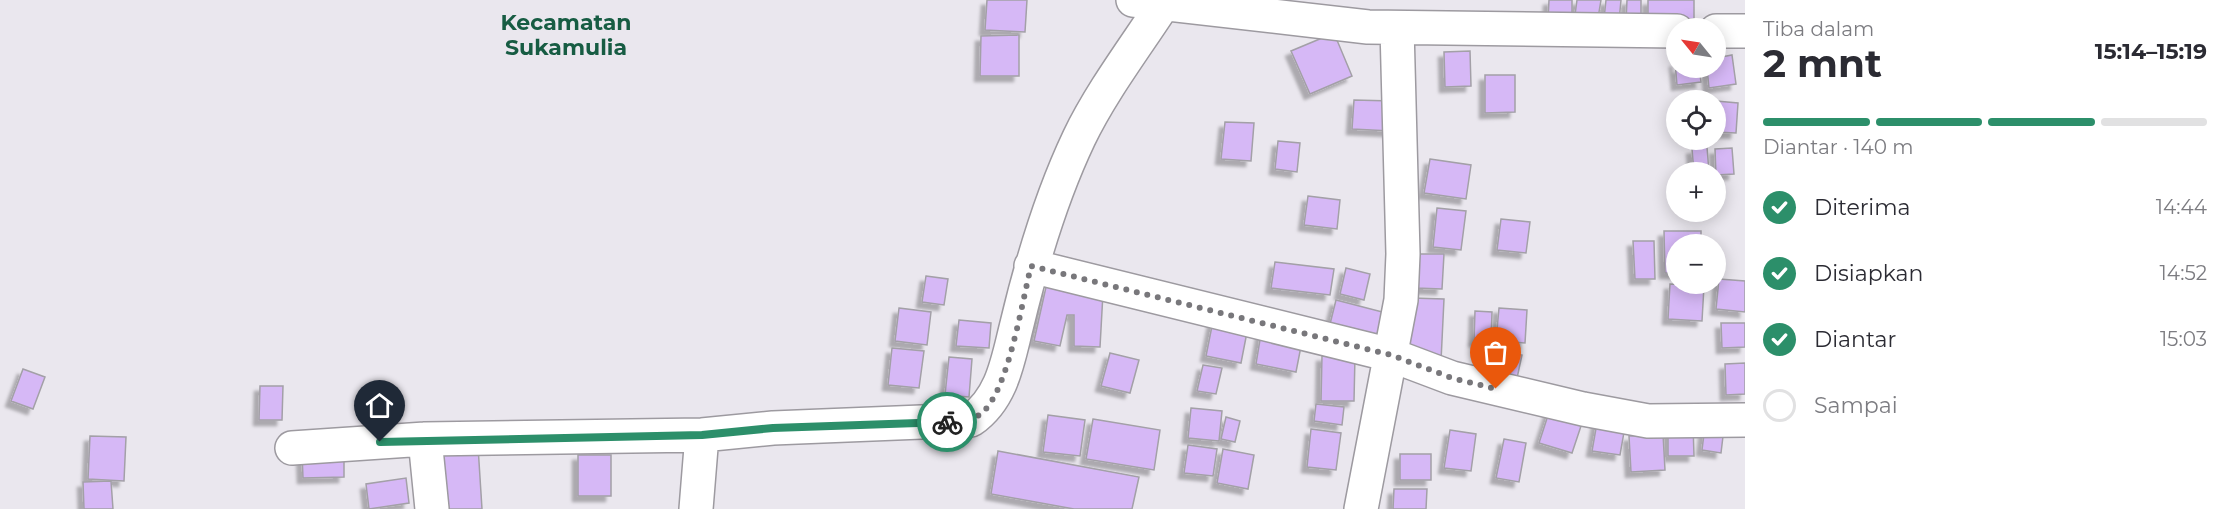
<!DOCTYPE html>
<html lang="id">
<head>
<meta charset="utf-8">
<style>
  :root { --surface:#fff; --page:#f7f7f7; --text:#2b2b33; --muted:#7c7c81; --line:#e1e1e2; --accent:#2c8f6a }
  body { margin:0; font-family:Montserrat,sans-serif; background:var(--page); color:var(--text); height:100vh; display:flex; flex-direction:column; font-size:22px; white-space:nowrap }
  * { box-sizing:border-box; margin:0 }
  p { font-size:20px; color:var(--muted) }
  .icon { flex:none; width:33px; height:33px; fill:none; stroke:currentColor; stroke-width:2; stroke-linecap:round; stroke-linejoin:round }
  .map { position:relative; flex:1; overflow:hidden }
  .drawer { display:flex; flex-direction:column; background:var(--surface); width:480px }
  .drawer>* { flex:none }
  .needle { width:39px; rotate:300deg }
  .fabs { position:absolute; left:1666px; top:18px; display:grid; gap:12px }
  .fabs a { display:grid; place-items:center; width:60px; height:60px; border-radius:50%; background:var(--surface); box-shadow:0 3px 15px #0003; font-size:30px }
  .pin { position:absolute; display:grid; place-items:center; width:51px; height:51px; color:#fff; margin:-62px -26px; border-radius:50% 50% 50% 0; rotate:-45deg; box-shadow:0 0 6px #0007 }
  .pin .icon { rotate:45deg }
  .courier { position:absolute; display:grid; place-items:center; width:60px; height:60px; margin:-30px; border:4px solid #2c8f6a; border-radius:50%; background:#fff; color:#222; box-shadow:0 2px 8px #0007 }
  .head em { font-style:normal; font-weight:700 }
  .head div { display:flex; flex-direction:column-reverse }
  .head { display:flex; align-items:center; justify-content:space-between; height:102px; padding:0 18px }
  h1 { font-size:39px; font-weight:700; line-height:45px }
  .bar { display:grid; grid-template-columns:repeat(4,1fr); gap:9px 6px; align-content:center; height:72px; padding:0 18px }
  .bar i { height:8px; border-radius:4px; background:var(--line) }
  .bar .current { background:var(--accent) }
  .bar p { grid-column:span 4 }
  ol { padding:0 18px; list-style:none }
  li { display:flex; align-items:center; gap:18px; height:66px }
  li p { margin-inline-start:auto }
  li .icon { padding:6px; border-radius:50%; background:var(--accent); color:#fff; stroke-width:4 }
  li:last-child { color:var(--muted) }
  li i { width:33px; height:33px; border:3px solid var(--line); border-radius:50% }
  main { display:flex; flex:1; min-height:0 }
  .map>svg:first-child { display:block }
  .building { fill:#d6b8f6; stroke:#a3a0a7; stroke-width:1.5; filter:url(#shadow) }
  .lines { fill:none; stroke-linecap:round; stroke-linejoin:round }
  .minor-casing { stroke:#9d9aa0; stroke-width:36 }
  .minor { stroke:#fff; stroke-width:33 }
  .done { stroke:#78777b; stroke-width:6; stroke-dasharray:0 10.8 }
  .route { stroke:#2c8f6a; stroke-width:8 }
  .labels { text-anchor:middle; stroke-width:4.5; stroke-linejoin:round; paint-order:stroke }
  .district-label { font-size:22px; font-weight:bold; fill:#175c43; stroke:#eae7ee }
</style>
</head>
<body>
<main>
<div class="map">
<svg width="1745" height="509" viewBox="0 0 1745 509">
  <defs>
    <filter id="shadow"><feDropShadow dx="-5.5" dy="5.5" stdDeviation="1.5" flood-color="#0004"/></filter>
  </defs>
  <rect width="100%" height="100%" fill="#eae7ee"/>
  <!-- building -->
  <path class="building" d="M987 0H1027L1025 32 985 30Z
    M1549 0H1572V20H1548Z
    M1577 0H1601L1598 18 1575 15Z
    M1606 0H1621L1619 21 1604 19Z
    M1627 0H1641V23L1626 22Z
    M1648 0H1694V19H1648Z
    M1334 33 1352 76 1310 94 1291 51Z
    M1019 35V76H980L981 36Z
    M1470 51 1471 86 1445 87 1444 52Z
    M1732 55 1736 84 1709 88 1707 68H1716V58Z
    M1675 62H1677V68H1699L1701 82 1677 85Z
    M1485 75H1515V112L1485 113Z
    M1354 100 1392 101 1391 131 1352 129Z
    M1716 101 1738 103 1736 133 1716 132Z
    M1225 122 1254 123 1251 161 1221 159Z
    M1278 141 1300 143 1297 172 1275 169Z
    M1707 147 1709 172H1694L1692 149Z
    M1732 148 1734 174 1716 175 1715 149Z
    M1430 159 1471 165 1466 199 1424 193Z
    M1308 196 1340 200 1337 229 1304 225Z
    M1437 208 1466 211 1461 250 1433 247Z
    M1501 219 1530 222 1526 253 1497 250Z
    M1664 231H1701V244H1677V273H1665Z
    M1633 241H1654L1655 279H1635Z
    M1417 254H1444L1442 289 1416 288Z
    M1275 262 1334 269 1330 295 1271 288Z
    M1346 268 1370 274 1364 300 1340 294Z
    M926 276 948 279 944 305 922 302Z
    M1719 279 1745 281V312L1716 309Z
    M1670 284 1704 286 1702 321 1668 319Z
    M1046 287 1103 293 1100 347 1074 346V315H1067L1060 346 1034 341Z
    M1412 298 1444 299 1441 361 1409 359Z
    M1336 300 1394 315 1387 339 1330 324Z
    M899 308 931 312 927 345 895 341Z
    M1499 308 1527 310 1525 343 1496 341Z
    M1475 311 1492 312 1491 341H1474Z
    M959 320 991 323 989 348 956 346Z
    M1213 321 1248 327 1241 363 1206 356Z
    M1721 323H1745V347L1722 348Z
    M1262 328 1303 336 1296 372 1256 364Z
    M892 348 924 351 919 388 888 385Z
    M1492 350 1522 355 1514 392 1485 386Z
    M1110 353 1139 360 1130 393 1101 386Z
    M1322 356H1355L1354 401H1321Z
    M949 357 972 359 969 397 945 395Z
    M1745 363V394L1726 395 1725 364Z
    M1203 365 1222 368 1216 394 1197 391Z
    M23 369 45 377 33 409 11 401Z
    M260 386H283L282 420H259Z
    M1552 403 1585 414 1572 453 1539 443Z
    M1316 404 1344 407 1342 425 1314 421Z
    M1191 408 1222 411 1219 441 1188 438Z
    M1048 415 1085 420 1080 456 1043 452Z
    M1226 417 1240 421 1235 442 1221 439Z
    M1598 417 1626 421 1620 455 1592 451Z
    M1093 419 1160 430 1154 470 1086 459Z
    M1668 424H1693L1694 456H1668Z
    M1705 426 1724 428 1721 453 1702 450Z
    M1311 429 1341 433 1336 470 1307 467Z
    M1450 430 1476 434 1471 471 1444 468Z
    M1663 434 1665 470 1631 472 1629 436Z
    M90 436 126 437 124 481 88 479Z
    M1504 439 1526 443 1519 482 1496 478Z
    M1188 445 1217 449 1213 476 1184 473Z
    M478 446 482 509H442L439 448Z
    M1223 449 1254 455 1248 489 1217 483Z
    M998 451 1139 477 1132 509H1074L991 494Z
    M344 452V477L303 478 302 453Z
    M1400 454H1431V480H1400Z
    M578 455H611V496H578Z
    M406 478 409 503 369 509 366 484Z
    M111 481 113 509H84L83 482Z
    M1394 489H1427L1426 509H1393Z"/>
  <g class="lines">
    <!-- minor casing -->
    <g class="minor-casing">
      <path id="minor" d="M1133 0 1368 27 1677 31
        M1716 31H1745
        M1031 266 1391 355 1452 378 1583 409 1648 421 1745 420
        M425 439 432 509
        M292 448 425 439 702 435 773 428 971 420C1003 398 1008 359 1017 324 1032 261 1051 197 1079 138 1101 92 1136 46 1164 3
        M696 509 702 435
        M1361 509 1401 300 1403 254 1397 28"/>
    </g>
    <!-- minor -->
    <use href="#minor" class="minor"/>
  </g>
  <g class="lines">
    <!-- done -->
    <path class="done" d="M947 422C961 422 975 421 985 410 1009 384 1022 303 1031 266L1391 355 1452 378 1496 389"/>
    <!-- route -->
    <path class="route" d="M380 442 702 435 773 428 947 422"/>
  </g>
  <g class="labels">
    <!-- district labels -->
    <g class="district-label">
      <text x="566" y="30">Kecamatan<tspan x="566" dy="25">Sukamulia</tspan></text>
    </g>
  </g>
</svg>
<div class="fabs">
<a><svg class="needle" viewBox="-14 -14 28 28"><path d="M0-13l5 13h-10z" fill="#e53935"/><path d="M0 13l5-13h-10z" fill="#7c7c81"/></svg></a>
<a><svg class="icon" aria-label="locate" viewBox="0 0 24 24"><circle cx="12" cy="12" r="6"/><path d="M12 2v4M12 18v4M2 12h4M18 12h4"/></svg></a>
<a>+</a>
<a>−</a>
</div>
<div class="pin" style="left:1496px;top:389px;background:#ea580c"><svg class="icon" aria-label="bag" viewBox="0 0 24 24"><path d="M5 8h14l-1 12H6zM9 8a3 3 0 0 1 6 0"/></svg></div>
<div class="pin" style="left:380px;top:442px;background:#1f2937"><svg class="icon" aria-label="home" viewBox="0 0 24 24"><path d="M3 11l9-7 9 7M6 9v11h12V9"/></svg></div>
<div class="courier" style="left:947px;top:422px"><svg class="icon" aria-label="bike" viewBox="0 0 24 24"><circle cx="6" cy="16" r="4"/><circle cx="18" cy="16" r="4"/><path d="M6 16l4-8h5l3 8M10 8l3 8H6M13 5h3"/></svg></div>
</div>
<section class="drawer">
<div class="head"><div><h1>2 mnt</h1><p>Tiba dalam</p></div><em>15:14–15:19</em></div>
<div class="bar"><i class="current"></i><i class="current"></i><i class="current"></i><i></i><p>Diantar · 140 m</p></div>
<ol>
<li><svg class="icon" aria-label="check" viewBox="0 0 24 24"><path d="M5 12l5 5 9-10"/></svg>Diterima<p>14:44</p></li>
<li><svg class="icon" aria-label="check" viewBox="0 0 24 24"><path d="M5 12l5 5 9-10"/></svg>Disiapkan<p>14:52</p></li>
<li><svg class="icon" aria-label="check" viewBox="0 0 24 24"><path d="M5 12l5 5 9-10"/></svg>Diantar<p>15:03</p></li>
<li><i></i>Sampai</li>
</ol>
</section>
</main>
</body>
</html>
